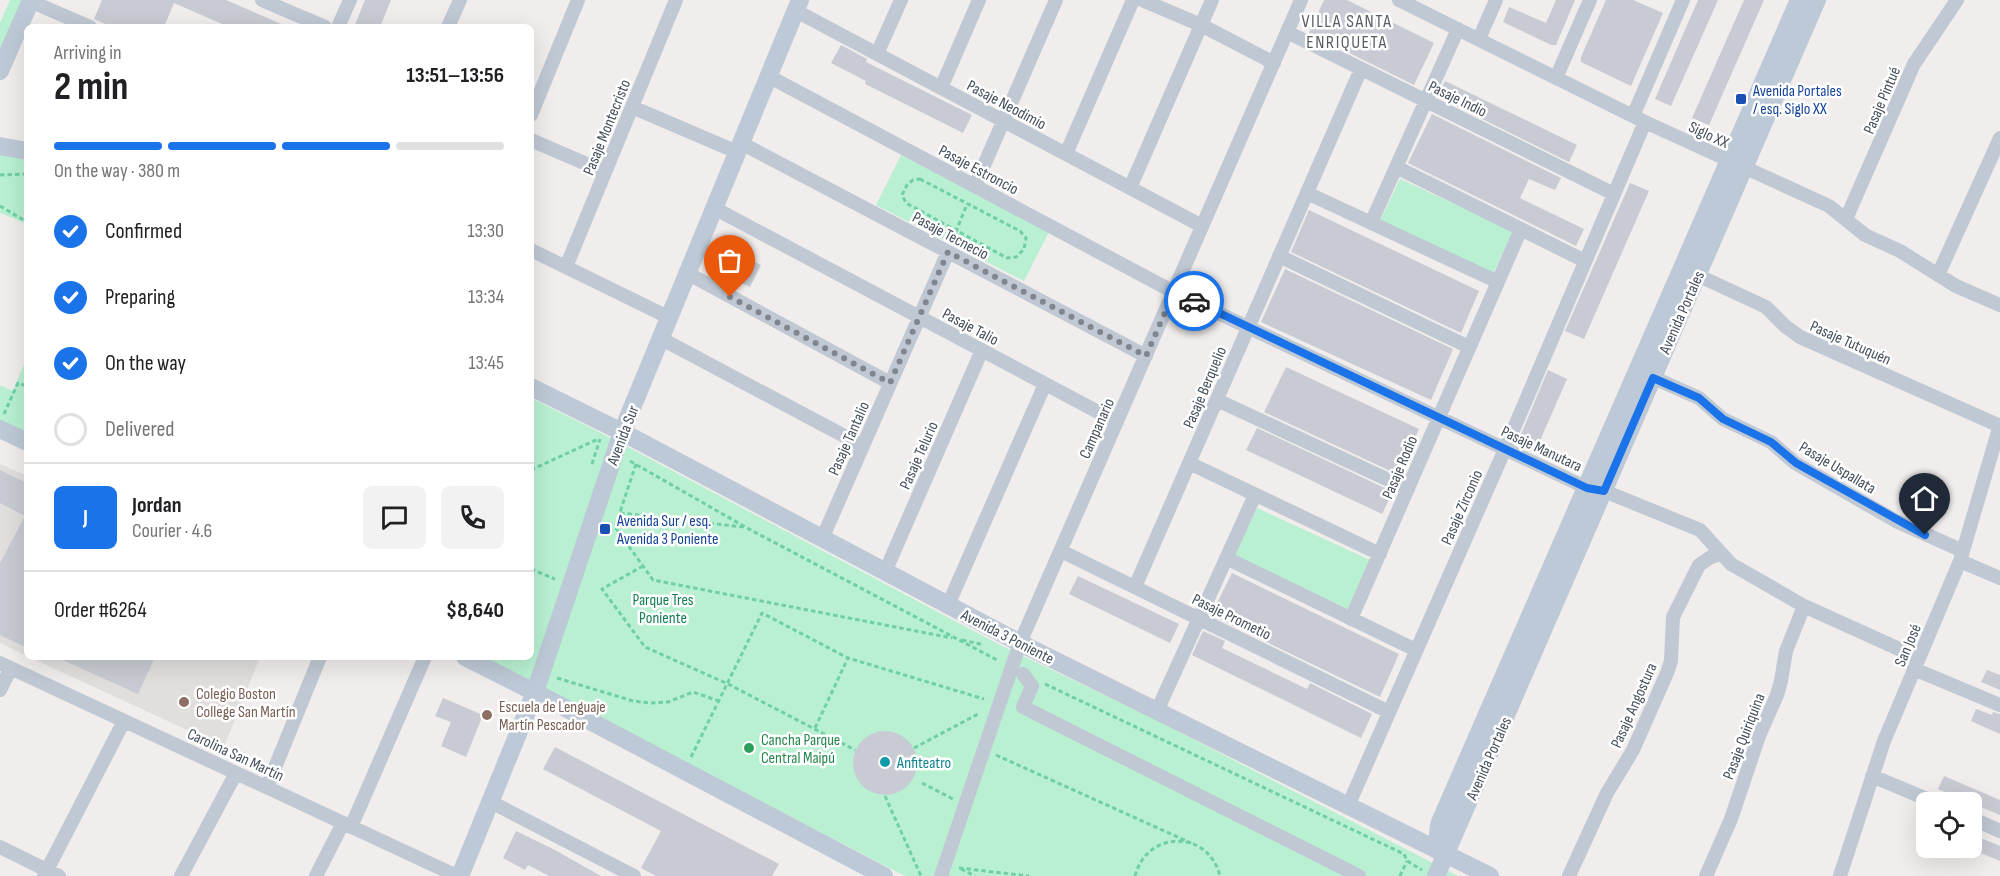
<!DOCTYPE html>
<html lang="en">
<head>
<meta charset="utf-8">
<style>
  :root { --surface:#fff; --page:#f2f2f2; --text:#202124; --muted:#757577; --line:#e0e0e0; --accent:#1a73e8 }
  body { margin:0; font-family:"Sofia Sans Condensed",sans-serif; background:var(--page); color:var(--text); height:100vh; display:flex; flex-direction:column; font-size:22px; white-space:nowrap }
  * { box-sizing:border-box; margin:0 }
  p { font-size:20px; color:var(--muted) }
  .icon { flex:none; width:33px; height:33px; fill:none; stroke:currentColor; stroke-width:2; stroke-linecap:round; stroke-linejoin:round }
  .map { position:relative; flex:1; overflow:hidden }
  .panel { position:absolute; left:24px; top:24px; width:510px; height:636px; display:flex; flex-direction:column; background:var(--surface); border-radius:9px; box-shadow:0 6px 24px #0002 }
  .panel>* { flex:none }
  .controls { position:absolute; left:1916px; top:792px; display:grid; gap:12px }
  .controls a { display:grid; place-items:center; width:66px; height:66px; border-radius:9px; background:var(--surface); box-shadow:0 6px 24px #0002; font-size:30px }
  .pin { position:absolute; display:grid; place-items:center; width:51px; height:51px; color:#fff; margin:-62px -26px; border-radius:50% 50% 50% 0; rotate:-45deg; box-shadow:0 0 6px #0007 }
  .pin .icon { rotate:45deg }
  .courier { position:absolute; display:grid; place-items:center; width:60px; height:60px; margin:-30px; border:4px solid #1a73e8; border-radius:50%; background:#fff; color:#222; box-shadow:0 2px 8px #0007 }
  .headline em { font-style:normal; font-weight:700 }
  .headline div { display:flex; flex-direction:column-reverse }
  .headline { display:flex; align-items:center; justify-content:space-between; height:102px; padding:0 30px }
  h1 { font-size:39px; font-weight:700; line-height:45px }
  .bar { display:grid; grid-template-columns:repeat(4,1fr); gap:9px 6px; align-content:center; height:72px; padding:0 30px }
  .bar i { height:8px; border-radius:4px; background:var(--line) }
  .bar .on { background:var(--accent) }
  .bar p { grid-column:span 4 }
  .line { display:flex; align-items:center; gap:15px; padding:0 30px; border-top:2px solid var(--line) }
  .line div { flex:1 }
  .round { display:grid; place-items:center; flex:none; width:63px; height:63px; border-radius:9px; background:var(--page) }
  ol { padding:0 30px; list-style:none }
  li { display:flex; align-items:center; gap:18px; height:66px }
  li p { margin-inline-start:auto }
  li .icon { padding:6px; border-radius:50%; background:var(--accent); color:#fff; stroke-width:4 }
  li:last-child { color:var(--muted) }
  li i { width:33px; height:33px; border:3px solid var(--line); border-radius:50% }
  .map>svg:first-child { display:block }
  .education { fill:#e1dede }
  .green { fill:#b8f0d1 }
  .building { fill:#c8cbd3 }
  .lines { fill:none; stroke-linecap:round; stroke-linejoin:round }
  .path { stroke:#6fcfa6; stroke-width:3; stroke-dasharray:4.5 3; stroke-linecap:butt }
  .street { stroke:#bfc8d3; stroke-width:14 }
  .secondary { stroke:#bec9d7; stroke-width:18 }
  .done { stroke:#80868e; stroke-width:6; stroke-dasharray:0 10.8 }
  .route { stroke:#1a73e8; stroke-width:8 }
  .transit-dot { fill:#1a4fb4; stroke:#fff; stroke-width:2 }
  .education-dot { fill:#8d6e63; stroke:#fff; stroke-width:2 }
  .leisure-dot { fill:#2e9e5b; stroke:#fff; stroke-width:2 }
  .culture-dot { fill:#0f9aa8; stroke:#fff; stroke-width:2 }
  .labels { text-anchor:middle; stroke-width:5; stroke-linejoin:round; paint-order:stroke }
  .transit-label { font-size:16px; fill:#164399; stroke:#fff; text-anchor:start }
  .street-label { font-size:16px; fill:#444f5b; stroke:#fff }
  .park-label { font-size:16px; fill:#137e4f; stroke:#fff }
  .education-label { font-size:16px; fill:#785e54; stroke:#fff; text-anchor:start }
  .leisure-label { font-size:16px; fill:#27864d; stroke:#fff; text-anchor:start }
  .culture-label { font-size:16px; fill:#0d838f; stroke:#fff; text-anchor:start }
  .neighbourhood-label { font-size:18px; letter-spacing:1.5px; fill:#595d62; stroke:#fff }
</style>
</head>
<body>
<div class="map">
<svg width="2000" height="876" viewBox="0 0 2000 876">
  <rect width="100%" height="100%" fill="#f0edec"/>
  <!-- education -->
  <path class="education" d="M0 464 27 476V656L0 643Z
    M29 657H260L224 747Z"/>
  <!-- green -->
  <path class="green" d="M10 0H25L0 60V23Z
    M0 153 27 156V224L0 213Z
    M901 155 1049 232 1024 281 876 205Z
    M1400 179 1513 231 1493 274 1380 221Z
    M27 357V434L0 422V385L13 391Z
    M531 398 607 436 1000 645 1152 718 1458 876H905L482 657H531Z
    M1257 508 1370 560 1348 609 1234 557Z"/>
  <!-- building -->
  <path class="building" d="M102 0H226L288 27H229L174 3 164 27H112L94 19Z
    M365 0H391L380 27H354Z
    M1324 0H1347L1434 43 1414 85 1309 33Z
    M1556 0H1575L1556 45H1551L1503 22 1509 7 1546 23Z
    M1606 0H1633L1663 13 1631 86 1581 62V57Z
    M1698 0H1718L1671 106 1655 99Z
    M1744 0H1764L1709 125 1692 118Z
    M841 45 867 59 866 62 972 115 963 133 865 84 866 81 831 63Z
    M1445 81 1577 145 1569 162 1438 97Z
    M1432 114 1561 178 1555 190 1529 179 1520 198 1584 229 1576 246 1408 163Z
    M1630 183 1649 191 1584 339 1565 331Z
    M1309 210 1479 291 1461 333 1291 252Z
    M737 253 761 265 750 287 726 276Z
    M1285 269 1453 349 1431 400 1261 322Z
    M1286 367 1419 429 1399 475 1264 412Z
    M1548 370 1567 379 1535 452 1517 444Z
    M1257 428 1391 491 1389 495 1391 496 1382 514 1246 450Z
    M0 470 27 483V648L0 635V563L25 516 0 503Z
    M1232 573 1399 654 1380 697 1211 615Z
    M1078 576 1179 624 1170 643 1069 594Z
    M1203 631 1225 641 1222 648 1307 689 1310 683 1372 714 1361 738 1192 655Z
    M56 657H155L138 694Z
    M1987 670 2000 675V690L1981 682Z
    M443 698 483 715 466 757 441 746 451 722 435 716Z
    M1976 709 1992 715 1993 712 2000 714V734L1971 721Z
    M853 763a32 32 0 1 1 64 0a32 32 0 1 1-64 0Z
    M555 747 779 864 772 876H656L641 868 661 831 543 769Z
    M1944 776 2000 800V815L1938 789Z
    M516 831 555 850 601 876H549L528 865 525 870 503 858Z
    M1971 834 2000 846V861L1971 849Z"/>
  <g class="lines">
    <!-- path -->
    <path class="path" d="M0 175 27 174
      M920 179 1020 231 1026 238 1024 249 1016 257 1007 258 906 203 902 195 907 185 913 180Z
      M0 206 27 222
      M953 239 967 204
      M4 414 18 383 27 386
      M630 461 747 528 999 661
      M592 464 600 439
      M636 464 615 527 653 580 952 638
      M531 470 598 439
      M620 513 743 527
      M643 566 602 589 645 647 728 684 855 750
      M531 569 555 579
      M962 640 984 645
      M557 678 633 701 650 703 668 702 693 692 719 701
      M1045 684 1404 854 1407 861 1422 870
      M815 728 848 658
      M914 748 980 713
      M996 755 1191 843
      M691 757 762 613 848 658 984 699
      M922 783 953 799
      M885 796 921 876
      M959 868 1029 876
      M961 869 975 876
      M1135 876C1147 830 1208 829 1220 876
      M1400 876 1407 861"/>
    <!-- street -->
    <path class="street" d="M262 0 325 27
      M1142 0 1201 25 1274 63
      M1399 0 1645 122 1829 206 1865 235 1900 251 1956 286 2000 305
      M30 1 90 27
      M796 11 1202 226
      M338 27 350 0
      M448 27 460 0
      M1287 32 1614 194
      M1479 39 1496 0
      M877 54 901 0
      M768 76 1174 292 1587 488 1604 491 1700 530 1731 564 1804 606 1919 658
      M1556 78 1590 0
      M941 88 979 0
      M632 107 737 152
      M531 115 578 0
      M1633 116 1683 0
      M531 140 605 172
      M741 143 1146 356
      M1066 154 1133 0
      M1396 167 1585 261
      M975 186 1056 0
      M1130 188 1212 0
      M1307 193 1498 282
      M714 208 1117 422
      M1846 219 1914 64 1957 0
      M1371 223 1458 29
      M531 250 668 317
      M1279 256 1469 347
      M566 267 676 0
      M687 273 890 383
      M1697 275 1766 307 1785 326 1800 337 2000 426
      M1938 275 2000 138
      M660 338 863 446
      M1645 374 1699 398 1723 419 1771 442 1795 463 1896 521 1963 551
      M1217 400 1408 489
      M1189 463 1380 554
      M822 539 948 252
      M1061 551 1389 712
      M1226 558 1416 650
      M1960 561 2000 578
      M885 572 982 350
      M1135 587 1361 69
      M948 605 1045 384
      M1351 619 1521 229
      M0 663 457 876
      M1914 669 2000 705
      M1023 674 1032 686 1023 707 1359 876
      M0 690 11 668
      M1157 711 1255 495
      M1872 776 1934 802
      M267 787 320 657
      M491 802 634 876
      M1348 806 1505 449 1645 122
      M1971 818 2000 831
      M351 827 425 657
      M0 847 59 876
      M44 876 124 721
      M181 876 236 773
      M316 876 343 823
      M941 876 1020 643 1301 0
      M1569 876 1607 793 1633 750 1667 673 1671 661 1673 617 1699 565 1711 557 1721 554
      M1706 876 1731 819 1759 736 1777 695 1781 681 1786 651 1804 606
      M1840 876 1884 741 1960 561 2000 425"/>
    <!-- secondary -->
    <path class="secondary" d="M0 71 31 0
      M0 146 27 151
      M531 387 622 432 1020 643 1490 876
      M0 429 27 442
      M465 657 552 701 884 876
      M1446 855C1438 844 1436 835 1440 822L1799 0
      M460 876 535 692 622 432 800 0
      M1436 876 1817 0"/>
  </g>
  <g class="lines">
    <!-- done -->
    <path class="done" d="M730 297 890 383 948 252 1146 356 1174 292 1194 301"/>
    <!-- route -->
    <path class="route" d="M1194 301 1587 488 1604 491 1653 378 1699 398 1723 419 1771 442 1796 463 1925 535"/>
  </g>
  <!-- markers -->
  <g class="transit-dot">
    <rect x="1735" y="93" width="12" height="12" rx="3"/>
    <rect x="599" y="523" width="12" height="12" rx="3"/>
  </g>
  <g class="education-dot">
    <circle cx="184" cy="702" r="6"/>
    <circle cx="487" cy="715" r="6"/>
  </g>
  <circle class="leisure-dot" cx="749" cy="748" r="6"/>
  <circle class="culture-dot" cx="885" cy="762" r="6"/>
  <g class="labels">
    <!-- transit labels -->
    <g class="transit-label">
      <text x="1753" y="96">Avenida Portales<tspan x="1753" dy="18">/ esq. Siglo XX</tspan></text>
      <text x="617" y="526">Avenida Sur / esq.<tspan x="617" dy="18">Avenida 3 Poniente</tspan></text>
    </g>
    <!-- street labels -->
    <g class="street-label">
      <text transform="translate(1458 98) rotate(26)" y="6">Pasaje Indio</text>
      <text transform="translate(1881 100) rotate(-67)" y="6">Pasaje Pintué</text>
      <text transform="translate(1007 104) rotate(28)" y="6">Pasaje Neodimio</text>
      <text transform="translate(606 127) rotate(-68)" y="6">Pasaje Montecristo</text>
      <text transform="translate(1709 134) rotate(25)" y="6">Siglo XX</text>
      <text transform="translate(979 169) rotate(28)" y="6">Pasaje Estroncio</text>
      <text transform="translate(951 235) rotate(28)" y="6">Pasaje Tecnecio</text>
      <text transform="translate(1681 312) rotate(-66)" y="6">Avenida Portales</text>
      <text transform="translate(971 326) rotate(28)" y="6">Pasaje Talio</text>
      <text transform="translate(1851 342) rotate(24)" y="6">Pasaje Tutuquén</text>
      <text transform="translate(1204 387) rotate(-67)" y="6">Pasaje Berquelio</text>
      <text transform="translate(1096 428) rotate(-66)" y="6">Campanario</text>
      <text transform="translate(622 435) rotate(-69)" y="6">Avenida Sur</text>
      <text transform="translate(848 438) rotate(-66)" y="6">Pasaje Tantalio</text>
      <text transform="translate(1542 448) rotate(25)" y="6">Pasaje Manutara</text>
      <text transform="translate(918 455) rotate(-66)" y="6">Pasaje Telurio</text>
      <text transform="translate(1399 467) rotate(-67)" y="6">Pasaje Rodio</text>
      <text transform="translate(1838 467) rotate(31)" y="6">Pasaje Uspallata</text>
      <text transform="translate(1461 507) rotate(-66)" y="6">Pasaje Zirconio</text>
      <text transform="translate(1232 616) rotate(26)" y="6">Pasaje Prometio</text>
      <text transform="translate(1008 636) rotate(27)" y="6">Avenida 3 Poniente</text>
      <text transform="translate(1907 645) rotate(-67)" y="6">San José</text>
      <text transform="translate(1633 705) rotate(-66)" y="6">Pasaje Angostura</text>
      <text transform="translate(1743 736) rotate(-69)" y="6">Pasaje Quiriquina</text>
      <text transform="translate(236 754) rotate(25)" y="6">Carolina San Martín</text>
      <text transform="translate(1488 758) rotate(-66)" y="6">Avenida Portales</text>
    </g>
    <!-- park labels -->
    <g class="park-label">
      <text x="663" y="605">Parque Tres<tspan x="663" dy="18">Poniente</tspan></text>
    </g>
    <!-- education labels -->
    <g class="education-label">
      <text x="196" y="699">Colegio Boston<tspan x="196" dy="18">College San Martín</tspan></text>
      <text x="499" y="712">Escuela de Lenguaje<tspan x="499" dy="18">Martín Pescador</tspan></text>
    </g>
    <!-- leisure labels -->
    <g class="leisure-label">
      <text x="761" y="745">Cancha Parque<tspan x="761" dy="18">Central Maipú</tspan></text>
    </g>
    <!-- culture labels -->
    <g class="culture-label">
      <text x="897" y="768">Anfiteatro</text>
    </g>
    <!-- neighbourhood labels -->
    <g class="neighbourhood-label">
      <text x="1347" y="27">VILLA SANTA<tspan x="1347" dy="21">ENRIQUETA</tspan></text>
    </g>
  </g>
</svg>
<div class="controls">
<a><svg class="icon" aria-label="locate" viewBox="0 0 24 24"><circle cx="12" cy="12" r="6"/><path d="M12 2v4M12 18v4M2 12h4M18 12h4"/></svg></a>
</div>
<div class="pin" style="left:730px;top:297px;background:#ea580c"><svg class="icon" aria-label="bag" viewBox="0 0 24 24"><path d="M5 8h14l-1 12H6zM9 8a3 3 0 0 1 6 0"/></svg></div>
<div class="pin" style="left:1925px;top:535px;background:#1f2937"><svg class="icon" aria-label="home" viewBox="0 0 24 24"><path d="M3 11l9-7 9 7M6 9v11h12V9"/></svg></div>
<div class="courier" style="left:1194px;top:301px"><svg class="icon" aria-label="car" viewBox="0 0 24 24"><path d="M5 17H2v-5l4-1 3-4h7l3 4 3 1v5h-3M9 17h6M6 11h13"/><circle cx="7" cy="17" r="2"/><circle cx="17" cy="17" r="2"/></svg></div>
<section class="panel">
<div class="headline"><div><h1>2 min</h1><p>Arriving in</p></div><em>13:51–13:56</em></div>
<div class="bar"><i class="on"></i><i class="on"></i><i class="on"></i><i></i><p>On the way · 380 m</p></div>
<ol>
<li><svg class="icon" aria-label="check" viewBox="0 0 24 24"><path d="M5 12l5 5 9-10"/></svg>Confirmed<p>13:30</p></li>
<li><svg class="icon" aria-label="check" viewBox="0 0 24 24"><path d="M5 12l5 5 9-10"/></svg>Preparing<p>13:34</p></li>
<li><svg class="icon" aria-label="check" viewBox="0 0 24 24"><path d="M5 12l5 5 9-10"/></svg>On the way<p>13:45</p></li>
<li><i></i>Delivered</li>
</ol>
<div class="line" style="height:108px"><b class="round" style="background:var(--accent);color:#fff">J</b><div><b>Jordan</b><p>Courier · 4.6</p></div><a class="round"><svg class="icon" aria-label="chat" viewBox="0 0 24 24"><path d="M4 5h16v11H9l-5 4z"/></svg></a><a class="round"><svg class="icon" aria-label="phone" viewBox="0 0 24 24"><path d="M5 4h4l2 5-3 2q2 4 5 5l2-3 5 2v4C11 20 4 13 5 4z"/></svg></a></div>
<div class="line" style="height:78px"><div>Order #6264</div><b>$8,640</b></div>
</section>
</div>
</body>
</html>
